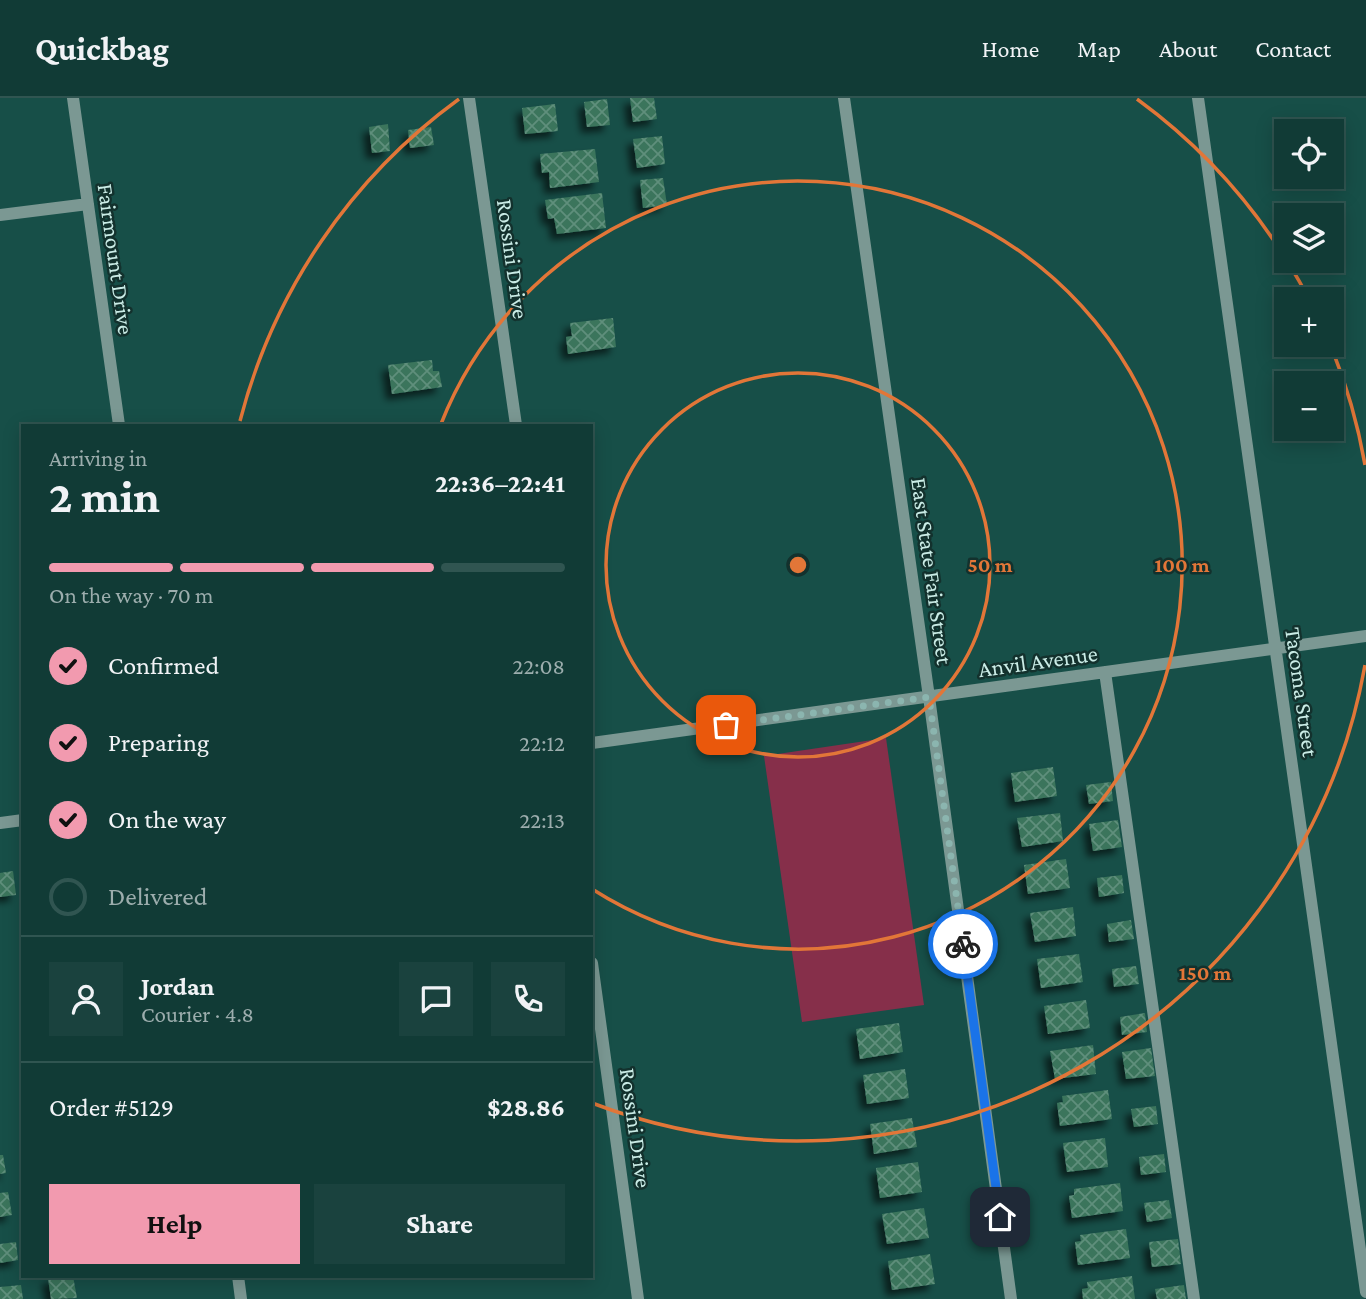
<!DOCTYPE html>
<html lang="en">
<head>
<meta charset="utf-8">
<style>
  :root { --surface:#113b36; --page:#1a423e; --text:#f1f3f6; --muted:#9cadad; --line:#305551; --accent:#f29aaf }
  body { margin:0; font-family:"Crimson Pro",serif; background:var(--page); color:var(--text); height:100vh; display:flex; flex-direction:column; font-size:26px; white-space:nowrap }
  * { box-sizing:border-box; margin:0 }
  p { font-size:23px; color:var(--muted) }
  .icon { flex:none; width:38px; height:38px; fill:none; stroke:currentColor; stroke-width:2; stroke-linecap:round; stroke-linejoin:round }
  .map { position:relative; flex:1; overflow:hidden }
  .sheet { position:absolute; left:21px; top:326px; width:572px; height:854px; display:flex; flex-direction:column; background:var(--surface); border-radius:0px; box-shadow:0 4px 18px #0003,0 0 0 2px var(--line) }
  .sheet>* { flex:none }
  .fabs { position:absolute; left:1274px; top:21px; display:grid; gap:14px }
  .fabs a { display:grid; place-items:center; width:70px; height:70px; border-radius:0px; background:var(--surface); box-shadow:0 4px 18px #0003,0 0 0 2px var(--line); font-size:35px }
  .pin { position:absolute; display:grid; place-items:center; width:60px; height:60px; color:#fff; margin:-30px; border-radius:14px; box-shadow:0 4px 10px #0006 }
  .courier { position:absolute; display:grid; place-items:center; width:70px; height:70px; margin:-35px; border:5px solid #1a73e8; border-radius:50%; background:#fff; color:#222; box-shadow:0 2px 9px #0007 }
  .summary em { font-style:normal; font-weight:700 }
  .summary div { display:flex; flex-direction:column-reverse }
  .summary { display:flex; align-items:center; justify-content:space-between; height:119px; padding:0 28px }
  h1 { font-size:46px; font-weight:700; line-height:52px }
  .bar { display:grid; grid-template-columns:repeat(4,1fr); gap:10px 7px; align-content:center; height:84px; padding:0 28px }
  .bar i { height:9px; border-radius:5px; background:var(--line) }
  .bar .selected { background:var(--accent) }
  .bar p { grid-column:span 4 }
  .line { display:flex; align-items:center; gap:18px; padding:0 28px; border-top:2px solid var(--line) }
  .line div { flex:1 }
  .round { display:grid; place-items:center; flex:none; width:74px; height:74px; border-radius:0px; background:var(--page) }
  ol { padding:0 28px; list-style:none }
  li { display:flex; align-items:center; gap:21px; height:77px }
  li p { margin-inline-start:auto }
  li .icon { padding:7px; border-radius:50%; background:var(--accent); color:#111; stroke-width:4 }
  li:last-child { color:var(--muted) }
  li i { width:38px; height:38px; border:4px solid var(--line); border-radius:50% }
  .button { display:flex; gap:14px; margin-top:auto; padding:14px 28px }
  .button a { flex:1; height:80px; border-radius:0px; background:var(--accent); color:#111; font-size:28px; font-weight:700; line-height:80px; text-align:center }
  .button a+a { background:var(--page); color:var(--text) }
  header { display:flex; align-items:center; gap:42px; box-sizing:border-box; height:98px; padding:0 35px; background:var(--surface); border-bottom:2px solid var(--line) }
  header strong { font-size:33px }
  nav { display:flex; gap:38px; margin-inline-start:auto; font-size:24px }
  .map>svg:first-child { display:block }
  .grass { fill:#862f4a }
  .building { fill:url(#building-cross-hatch); filter:url(#shadow) }
  .lines { fill:none; stroke-linecap:round; stroke-linejoin:round }
  .minor { stroke:#7b9893; stroke-width:12 }
  .done { stroke:#8bb5af; stroke-width:7; stroke-dasharray:0 12.6 }
  .route { stroke:#1a73e8; stroke-width:9 }
  .ring { fill:none; stroke:#e27638; stroke-width:3.5 }
  .labels { text-anchor:middle; stroke-width:5; stroke-linejoin:round; paint-order:stroke }
  .street-label { font-size:23px; fill:#caece6; stroke:#13312d }
  .centre { fill:#e27638; stroke:#13312d; stroke-width:3.5 }
  .ring-label { font-size:21px; text-anchor:middle; font-weight:bold; fill:#e27638; stroke:#13312d; stroke-width:5; stroke-linejoin:round; paint-order:stroke }
</style>
</head>
<body>
<header>
<strong>Quickbag</strong>
<nav><a>Home</a><a>Map</a><a>About</a><a>Contact</a></nav>
</header>
<div class="map">
<svg width="1366" height="1201" viewBox="0 0 1366 1201">
  <defs>
    <pattern id="building-cross-hatch" width="8" height="8" patternUnits="userSpaceOnUse" patternTransform="scale(1.75)"><rect width="8" height="8" fill="#3b745c"/><path d="M0 0l8 8M0 8l8-8" fill="none" stroke="#5f8f7b"/></pattern>
    <filter id="shadow"><feDropShadow dx="-6" dy="6" stdDeviation="3.5" flood-color="#0009"/></filter>
  </defs>
  <rect width="100%" height="100%" fill="#174f48"/>
  <!-- grass -->
  <path class="grass" d="M886 640 924 907 802 924 764 658Z"/>
  <!-- building -->
  <path class="building" d="M630 0H654L657 21 633 24Z
    M607 1 610 27 587 29 584 4Z
    M555 6 558 33 525 36 522 10Z
    M388 26 390 53 372 55 369 29Z
    M431 29 434 47 410 50 408 32Z
    M662 38 665 66 637 70 633 41Z
    M595 51 599 84 550 90 549 74 542 75 540 56Z
    M663 80 667 107 643 110 640 82Z
    M602 95 606 130 557 136 554 120 548 121 545 102Z
    M613 220 616 249 568 256 566 239 572 238 570 225Z
    M432 262 433 273H439L442 289 392 296 388 267Z
    M1053 669 1057 698 1015 704 1011 675Z
    M1111 684 1113 703 1089 706 1086 687Z
    M1060 715 1063 743 1022 749 1017 720Z
    M1118 722 1122 749 1093 753 1089 726Z
    M1066 761 1070 790 1028 796 1024 767Z
    M13 773 16 797 0 799V775Z
    M1122 777 1124 795 1099 799 1097 780Z
    M1073 809 1076 838 1035 844 1030 815Z
    M1131 822 1134 841 1109 844 1107 826Z
    M1079 856 1083 884 1041 890 1037 861Z
    M1136 868 1139 886 1114 889 1112 871Z
    M1086 902 1090 930 1048 936 1044 908Z
    M1145 915 1147 934 1122 937 1120 919Z
    M899 925 903 954 860 961 856 931Z
    M1093 947 1096 976 1055 981 1050 953Z
    M1151 950 1155 978 1126 981 1122 954Z
    M905 971 909 1000 867 1006 863 977Z
    M1108 992 1112 1021 1060 1028 1057 1005 1063 1004 1062 998Z
    M1156 1008 1158 1026 1134 1029 1131 1011Z
    M912 1020 917 1049 874 1056 870 1026Z
    M1105 1040 1108 1069 1067 1074 1063 1045Z
    M1164 1056 1166 1074 1141 1077 1139 1059Z
    M0 1057H3L6 1075 0 1076Z
    M918 1064 922 1094 880 1100 876 1070Z
    M1120 1085 1123 1113 1072 1120 1069 1098 1074 1097V1091Z
    M8 1094 12 1117 0 1119V1095Z
    M1169 1102 1172 1120 1147 1124 1144 1105Z
    M924 1110 929 1140 887 1146 882 1116Z
    M1126 1131 1130 1160 1078 1167 1075 1144 1081 1143 1080 1137Z
    M1178 1141 1181 1166 1152 1169 1149 1144Z
    M16 1144 18 1162 0 1165V1146Z
    M930 1156 935 1186 892 1192 888 1163Z
    M73 1178 77 1200 51 1201 48 1180Z
    M1132 1178 1135 1201H1083L1082 1191 1088 1190 1087 1184Z
    M21 1187 23 1201H0V1189Z
    M1184 1187 1186 1201H1157L1155 1191Z"/>
  <g class="lines">
    <!-- minor -->
    <path class="minor" d="M73 0 119 327
      M469 0 516 327
      M844 0 929 599 1011 1201
      M1198 0 1366 1194
      M0 117 88 106
      M1105 574 1194 1201
      M592 645 1366 538
      M0 725 23 722
      M592 865 638 1201
      M238 1178 241 1201"/>
  </g>
  <g class="lines">
    <!-- done -->
    <path class="done" d="M726 627 929 599 963 846"/>
    <!-- route -->
    <path class="route" d="M963 846 1000 1119"/>
  </g>
  <!-- distance rings -->
  <g class="ring">
    <circle cx="798" cy="467" r="192"/>
    <path d="M441 326A384 384 0 1 1 592 791"/>
    <path d="M1365 567A576 576 0 0 1 592 1005M240 323A576 576 0 0 1 459 1M1137 1A576 576 0 0 1 1284 158M1289 166A576 576 0 0 1 1309 201M1332 251A576 576 0 0 1 1365 367"/>
  </g>
  <g class="labels">
    <!-- street labels -->
    <g class="street-label">
      <text transform="translate(116 161) rotate(82)" y="8">Fairmount Drive</text>
      <text transform="translate(513 161) rotate(82)" y="8">Rossini Drive</text>
      <text transform="translate(932 473) rotate(82)" y="8">East State Fair Street</text>
      <text transform="translate(1038 563) rotate(-8)" y="8">Anvil Avenue</text>
      <text transform="translate(1302 594) rotate(82)" y="8">Tacoma Street</text>
      <text transform="translate(636 1030) rotate(82)" y="8">Rossini Drive</text>
    </g>
  </g>
  <circle cx="798" cy="467" r="10" class="centre"/>
  <g class="ring-label">
    <text x="990" y="474">50 m</text>
    <text x="1182" y="474">100 m</text>
    <text x="1205" y="882">150 m</text>
  </g>
</svg>
<div class="fabs">
<a><svg class="icon" aria-label="locate" viewBox="0 0 24 24"><circle cx="12" cy="12" r="6"/><path d="M12 2v4M12 18v4M2 12h4M18 12h4"/></svg></a>
<a><svg class="icon" aria-label="layers" viewBox="0 0 24 24"><path d="M12 4l9 5-9 5-9-5zM3 14l9 5 9-5"/></svg></a>
<a>+</a>
<a>−</a>
</div>
<div class="pin" style="left:726px;top:627px;background:#ea580c"><svg class="icon" aria-label="bag" viewBox="0 0 24 24"><path d="M5 8h14l-1 12H6zM9 8a3 3 0 0 1 6 0"/></svg></div>
<div class="pin" style="left:1000px;top:1119px;background:#1f2937"><svg class="icon" aria-label="home" viewBox="0 0 24 24"><path d="M3 11l9-7 9 7M6 9v11h12V9"/></svg></div>
<div class="courier" style="left:963px;top:846px"><svg class="icon" aria-label="bike" viewBox="0 0 24 24"><circle cx="6" cy="16" r="4"/><circle cx="18" cy="16" r="4"/><path d="M6 16l4-8h5l3 8M10 8l3 8H6M13 5h3"/></svg></div>
<section class="sheet">
<div class="summary"><div><h1>2 min</h1><p>Arriving in</p></div><em>22:36–22:41</em></div>
<div class="bar"><i class="selected"></i><i class="selected"></i><i class="selected"></i><i></i><p>On the way · 70 m</p></div>
<ol>
<li><svg class="icon" aria-label="check" viewBox="0 0 24 24"><path d="M5 12l5 5 9-10"/></svg>Confirmed<p>22:08</p></li>
<li><svg class="icon" aria-label="check" viewBox="0 0 24 24"><path d="M5 12l5 5 9-10"/></svg>Preparing<p>22:12</p></li>
<li><svg class="icon" aria-label="check" viewBox="0 0 24 24"><path d="M5 12l5 5 9-10"/></svg>On the way<p>22:13</p></li>
<li><i></i>Delivered</li>
</ol>
<div class="line" style="height:126px"><a class="round"><svg class="icon" aria-label="person" viewBox="0 0 24 24"><circle cx="12" cy="8" r="4"/><path d="M4 21q1-7 8-7t8 7"/></svg></a><div><b>Jordan</b><p>Courier · 4.8</p></div><a class="round"><svg class="icon" aria-label="chat" viewBox="0 0 24 24"><path d="M4 5h16v11H9l-5 4z"/></svg></a><a class="round"><svg class="icon" aria-label="phone" viewBox="0 0 24 24"><path d="M5 4h4l2 5-3 2q2 4 5 5l2-3 5 2v4C11 20 4 13 5 4z"/></svg></a></div>
<div class="line" style="height:91px"><div>Order #5129</div><b>$28.86</b></div>
<div class="button"><a>Help</a><a>Share</a></div>
</section>
</div>
</body>
</html>
